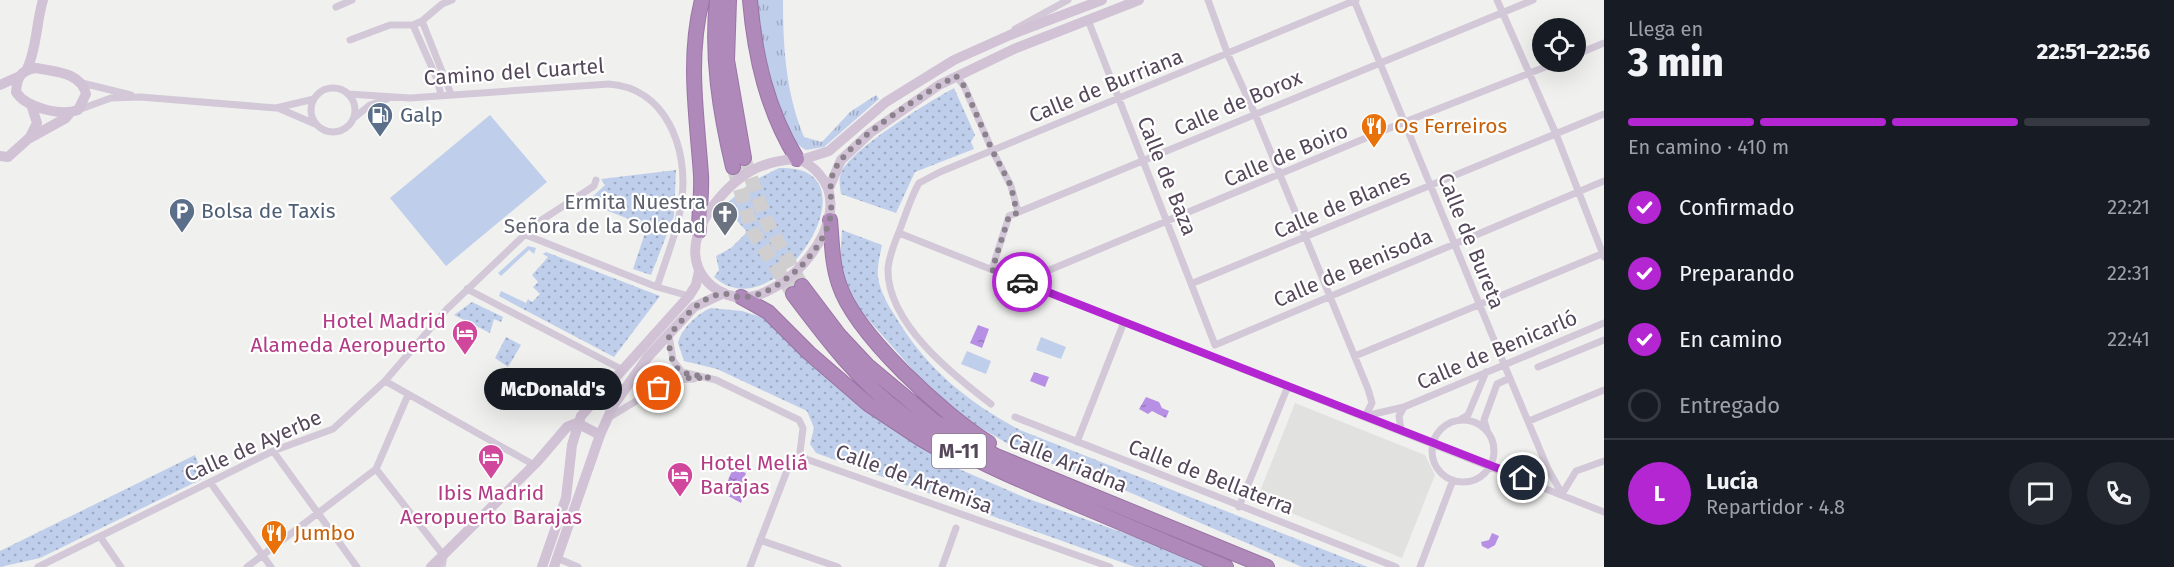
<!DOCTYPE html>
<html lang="es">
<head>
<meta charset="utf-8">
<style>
  :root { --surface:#171b24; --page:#242831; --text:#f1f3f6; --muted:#9ea1a6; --line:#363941; --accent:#b326d2 }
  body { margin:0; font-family:"Fira Sans",sans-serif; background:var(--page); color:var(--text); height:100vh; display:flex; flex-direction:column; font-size:22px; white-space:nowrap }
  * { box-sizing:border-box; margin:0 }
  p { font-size:20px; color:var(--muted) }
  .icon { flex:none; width:33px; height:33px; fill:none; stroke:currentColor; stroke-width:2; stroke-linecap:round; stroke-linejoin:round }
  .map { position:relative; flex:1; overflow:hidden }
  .drawer { display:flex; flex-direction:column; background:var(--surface); width:570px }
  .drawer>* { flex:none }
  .tools { position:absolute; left:1532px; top:18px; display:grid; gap:12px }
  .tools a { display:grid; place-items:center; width:54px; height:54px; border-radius:50%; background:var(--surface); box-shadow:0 6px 24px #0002; font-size:30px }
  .pin { position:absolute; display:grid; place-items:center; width:51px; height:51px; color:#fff; margin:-26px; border:3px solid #fff; border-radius:50%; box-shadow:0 2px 6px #0007 }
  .courier { position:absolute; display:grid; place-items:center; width:60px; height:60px; margin:-30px; border:4px solid #b326d2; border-radius:50%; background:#fff; color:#222; box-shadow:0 2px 8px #0007 }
  .bubble { position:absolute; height:42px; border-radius:21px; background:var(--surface); box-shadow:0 6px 24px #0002; font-size:20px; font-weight:800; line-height:42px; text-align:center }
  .head em { font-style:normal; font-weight:800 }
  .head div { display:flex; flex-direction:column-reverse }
  .head { display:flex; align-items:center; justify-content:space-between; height:102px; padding:0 24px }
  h1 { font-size:39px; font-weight:800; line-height:45px }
  .bar { display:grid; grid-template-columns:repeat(4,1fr); gap:9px 6px; align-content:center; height:72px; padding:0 24px }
  .bar i { height:8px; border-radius:4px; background:var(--line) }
  .bar .on { background:var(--accent) }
  .bar p { grid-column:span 4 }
  .line { display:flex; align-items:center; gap:15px; padding:0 24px; border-top:2px solid var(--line) }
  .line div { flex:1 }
  .round { display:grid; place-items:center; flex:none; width:63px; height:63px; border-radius:32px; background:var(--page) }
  ol { padding:0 24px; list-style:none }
  li { display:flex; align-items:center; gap:18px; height:66px }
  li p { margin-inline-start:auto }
  li .icon { padding:6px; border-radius:50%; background:var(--accent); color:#fff; stroke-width:4 }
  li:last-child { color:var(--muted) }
  li i { width:33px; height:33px; border:3px solid var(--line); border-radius:50% }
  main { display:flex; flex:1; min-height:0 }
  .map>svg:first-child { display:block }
  .education { fill:#e1e1df }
  .grass { fill:url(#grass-tufts) }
  .park { fill:url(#park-dots) }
  .pitch { fill:#bfcfeb }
  .water { fill:url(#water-ripples) }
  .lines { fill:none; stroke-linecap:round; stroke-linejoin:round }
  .highway-tunnel { stroke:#d1ced0; stroke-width:14; stroke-dasharray:14 7; stroke-linecap:butt }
  .highway-casing { stroke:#9a74a5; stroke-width:16 }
  .street { stroke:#d3c8d7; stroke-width:7 }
  .secondary { stroke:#d1c2d5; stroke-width:10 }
  .highway { stroke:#ae89b9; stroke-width:14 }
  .done { stroke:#8b828e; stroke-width:6; stroke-dasharray:0 10.8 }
  .route { stroke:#b326d2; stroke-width:8 }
  .labels { text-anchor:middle; stroke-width:4.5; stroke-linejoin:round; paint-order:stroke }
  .shield { fill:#fff; stroke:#887e8c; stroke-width:1.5 }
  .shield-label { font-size:20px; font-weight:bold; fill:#55475a }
  .street-label { font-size:21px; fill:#55475a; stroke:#fff }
  .service-label { font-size:21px; fill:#4e5e75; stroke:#fff; text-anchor:start }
  .food-label { font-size:21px; fill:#c56008; stroke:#fff; text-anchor:start }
  .worship-label { font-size:21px; fill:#5b616d; stroke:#fff; text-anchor:end }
  .hotel-label { font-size:21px; fill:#b23c85; stroke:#fff; text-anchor:end }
</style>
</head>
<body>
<main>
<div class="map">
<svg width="1604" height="567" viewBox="0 0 1604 567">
  <defs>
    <pattern id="grass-tufts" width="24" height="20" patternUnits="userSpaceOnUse" patternTransform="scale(1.5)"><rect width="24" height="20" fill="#bfcfeb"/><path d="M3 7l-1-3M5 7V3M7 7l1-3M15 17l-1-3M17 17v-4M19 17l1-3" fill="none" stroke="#9eaac1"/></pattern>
    <pattern id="park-dots" width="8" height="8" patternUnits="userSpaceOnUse" patternTransform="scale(1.5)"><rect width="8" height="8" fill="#bfcfeb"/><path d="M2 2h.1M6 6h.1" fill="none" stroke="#9eaac1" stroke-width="1.8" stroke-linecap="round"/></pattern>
    <pattern id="water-ripples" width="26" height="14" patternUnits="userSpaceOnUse" patternTransform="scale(1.5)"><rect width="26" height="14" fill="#b78fe5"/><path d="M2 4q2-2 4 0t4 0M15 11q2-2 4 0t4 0" fill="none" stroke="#9877bd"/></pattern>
  </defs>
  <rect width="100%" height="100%" fill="#f0f0ee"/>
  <!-- education -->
  <path class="education" d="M1295 403 1425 455 1435 475 1402 558 1257 499Z"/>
  <!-- grass -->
  <path class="grass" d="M755 0H783C783 48 786 93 804 137L822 142 850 112 876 95 879 99 824 147 806 150C770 131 761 37 755 0Z
    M528 246 536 248 534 254 529 250 501 276 498 273Z
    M501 291 526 303 523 309 499 296Z"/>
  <!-- park -->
  <path class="park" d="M954 88 975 135 971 142 974 149 915 172 896 213 841 194C840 186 838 178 842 171 854 147 929 102 954 88Z
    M779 168C883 163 777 334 714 277L719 270 716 256 731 248 747 232 724 206 751 182Z
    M676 170 674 216 651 275 633 269 644 236 639 223 590 204 589 200 605 185 601 179Z
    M842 230 882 245C880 255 877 266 878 277 880 292 889 307 897 319 927 369 969 403 1020 430L1368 567H1302L1115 486 1027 455 959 415 928 387 859 309 844 279 840 260Z
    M546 252 660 296 614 357 523 309 528 299 532 302 540 294 533 287 538 282 532 275 548 257 543 254Z
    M472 302 503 317 501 322 494 319 490 333 454 315Z
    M711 308 742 311 764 318 847 396 945 463 1026 498 1149 542 1211 567H1135L816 453 810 444 814 428 807 411 717 369 684 361 678 343C681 329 698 313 711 308Z
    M506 337 521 345 508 367 495 358Z
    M195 455 204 478 40 558 0 567V551Z"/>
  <!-- pitch -->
  <path class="pitch" d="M490 115 547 182 446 266 390 198Z
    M1041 337 1066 347 1061 359 1036 350Z
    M967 351 991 361 986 374 961 364Z"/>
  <!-- water -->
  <path class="water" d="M978 325 989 329 982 348 970 343Z
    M1034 372 1049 377 1045 387 1030 381Z
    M1146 397 1159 402 1162 408 1169 411 1166 418 1152 411 1148 414 1139 409Z
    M733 468 746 473 740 489 734 493 743 497 741 503 723 493Z
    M1492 533 1499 536 1495 545 1488 549 1482 546 1481 542 1489 540Z"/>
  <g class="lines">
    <!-- highway-tunnel -->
    <path class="highway-tunnel" d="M744 158 766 220 802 286
      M734 169 752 230 793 294"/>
    <!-- highway casing -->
    <g class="highway-casing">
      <path id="highway" d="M717 0C711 56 720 112 733 167
        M729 0 727 60 744 158
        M750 0C755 57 767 110 797 159
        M830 220C832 242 832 264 839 284 855 334 944 415 989 443
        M699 231C699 212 702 194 701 175 697 116 687 59 702 0
        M802 286 839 335 868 366 934 421 996 456 1267 567
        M793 294C826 338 859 382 904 415 955 454 1015 478 1074 503 1124 524 1175 546 1226 567
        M741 297 768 312 809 353 868 404 921 439 956 459"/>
    </g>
    <!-- street -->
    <path class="street" d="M1208 0 1228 55 1255 114 1368 389 1372 403 1365 416
      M1354 0 1504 364 1548 469 1562 494 1576 471 1604 461
      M1497 0 1556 134 1604 257
      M336 7 352 0
      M1088 20 1215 345
      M422 21 451 94
      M413 25 437 79 441 95
      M1015 29 1068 0
      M350 40 390 25H413L422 21 442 4 452 0
      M1575 55 1604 43
      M956 76 964 86 992 150 1011 186 1018 212
      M82 83 131 95
      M311 110a22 22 0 1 1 44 0a22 22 0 1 1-44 0Z
      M348 94 410 98 609 84C666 88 688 148 682 198 679 228 666 258 657 287
      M278 108 315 124
      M78 110 111 98 140 97 276 108 314 99
      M355 117 370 105 387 99
      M899 233 1604 512
      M526 235 657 287 689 296
      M992 269 1009 216 1533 0
      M1193 283 1604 114
      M1033 286 1039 275 1047 271 1397 125 1558 62
      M467 289 621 369
      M669 335 673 360 682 372 716 380 799 420 803 428 800 452 806 459 1110 567
      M1215 345 1604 181
      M1355 356 1604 253
      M1538 367 1604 340
      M385 381 534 465
      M991 404C953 375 887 323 888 269 889 253 898 236 903 221 908 208 912 195 919 183L940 172 1356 0
      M1365 416 1404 407
      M1015 417 1396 567
      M608 418 671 380 694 379
      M1461 419 1468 415 1486 372
      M1432 451a31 31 0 1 1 62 0a31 31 0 1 1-62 0Z
      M1529 421 1604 390
      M1401 430 1399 416 1404 407 1604 323
      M1487 430 1484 420 1497 384 1510 378
      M1077 442 1124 322
      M273 451 357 567
      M376 469 444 556 442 567
      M210 482 271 567
      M1239 507 1288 386
      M101 538 121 567
      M760 540 838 567
      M557 558 578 567
      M38 567 273 451 333 429 385 381 447 309 537 223 594 186 596 180
      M247 567 376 469 408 395
      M750 567 788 468 793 459 802 456
      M942 567 956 528
      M1420 567 1453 480"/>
    <!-- secondary -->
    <path class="secondary" d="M36 68C55 72 81 72 86 94L78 110C61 116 26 108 16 92 17 77 21 70 36 68Z
      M27 69C37 48 36 23 43 0
      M0 85 20 76
      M30 137 37 123 31 104
      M0 156 8 157 28 139 66 118 70 113
      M797 159C805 161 814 168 819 174 859 218 785 304 736 297 724 295 712 288 705 279 676 243 718 191 749 172 764 163 779 160 797 159Z
      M801 160 829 151 886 102 954 60 1010 35 1102 0
      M829 188 841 160 870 133 939 85 1014 49 1139 0
      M577 423 600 435
      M431 567 537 462 567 427 577 423
      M542 567 566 498 572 445 581 416 689 296 696 285 699 271
      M554 567 600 435 613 406 647 358 694 307 724 293"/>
    <!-- highway -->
    <use href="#highway" class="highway"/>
  </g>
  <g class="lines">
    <!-- done -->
    <path class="done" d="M659 388 676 378H709C701 375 693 376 685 373 670 368 669 348 669 335 684 319 699 296 723 294 728 293 735 297 740 297 762 298 782 283 797 270 812 256 830 232 831 211 832 196 828 185 834 171 847 141 926 92 956 76L964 86 992 150 1011 186 1017 213 1009 216 992 270 1022 282"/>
    <!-- route -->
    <path class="route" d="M1022 282 1523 478"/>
  </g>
  <!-- icons -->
  <defs>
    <g id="fuel-pin" transform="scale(1.35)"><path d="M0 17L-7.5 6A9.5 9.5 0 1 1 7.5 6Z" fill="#5c6f8a" stroke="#fff"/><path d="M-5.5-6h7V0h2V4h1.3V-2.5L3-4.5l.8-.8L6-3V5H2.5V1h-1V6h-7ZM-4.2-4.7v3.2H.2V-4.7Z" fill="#fff"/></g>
    <g id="restaurant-pin" transform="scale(1.35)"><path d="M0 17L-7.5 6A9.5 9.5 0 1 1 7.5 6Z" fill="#e8710a" stroke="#fff"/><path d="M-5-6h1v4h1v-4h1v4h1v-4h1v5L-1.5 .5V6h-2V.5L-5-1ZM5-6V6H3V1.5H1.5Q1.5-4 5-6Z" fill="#fff"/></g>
    <g id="parking-pin" transform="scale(1.35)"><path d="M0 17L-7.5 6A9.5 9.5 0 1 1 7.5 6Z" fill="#5c6f8a" stroke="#fff"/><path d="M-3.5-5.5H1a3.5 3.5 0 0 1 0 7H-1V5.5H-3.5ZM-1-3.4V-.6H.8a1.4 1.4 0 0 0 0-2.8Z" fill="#fff"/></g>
    <g id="church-pin" transform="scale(1.35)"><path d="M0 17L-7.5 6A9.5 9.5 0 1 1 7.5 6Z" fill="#6b7280" stroke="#fff"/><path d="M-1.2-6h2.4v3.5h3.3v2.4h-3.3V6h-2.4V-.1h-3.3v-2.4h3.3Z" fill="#fff"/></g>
    <g id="hotel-pin" transform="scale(1.35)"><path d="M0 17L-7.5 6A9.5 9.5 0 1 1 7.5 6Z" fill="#d1479c" stroke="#fff"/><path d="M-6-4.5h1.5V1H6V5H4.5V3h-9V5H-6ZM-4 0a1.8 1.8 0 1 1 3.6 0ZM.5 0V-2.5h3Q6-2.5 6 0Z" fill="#fff"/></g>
  </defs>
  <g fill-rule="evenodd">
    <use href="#fuel-pin" x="380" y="115"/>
    <use href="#restaurant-pin" x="1374" y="126"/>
    <use href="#parking-pin" x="182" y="211"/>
    <use href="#church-pin" x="725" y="214"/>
    <use href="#hotel-pin" x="465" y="333"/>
    <use href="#hotel-pin" x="491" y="457"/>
    <use href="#hotel-pin" x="680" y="475"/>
    <use href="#restaurant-pin" x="274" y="533"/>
  </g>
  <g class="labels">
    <!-- shield labels -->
    <rect class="shield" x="932" y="434" width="54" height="34" rx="4.5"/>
    <g class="shield-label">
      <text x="959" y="458">M-11</text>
    </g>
    <!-- street labels -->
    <g class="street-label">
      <text transform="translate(514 72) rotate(-4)" y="7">Camino del Cuartel</text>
      <text transform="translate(1106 86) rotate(-22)" y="7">Calle de Burriana</text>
      <text transform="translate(1238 103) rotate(-23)" y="7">Calle de Borox</text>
      <text transform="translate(1286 155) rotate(-23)" y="7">Calle de Boiro</text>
      <text transform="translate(1167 176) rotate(68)" y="7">Calle de Baza</text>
      <text transform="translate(1342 204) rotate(-23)" y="7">Calle de Blanes</text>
      <text transform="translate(1471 241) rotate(68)" y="7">Calle de Bureta</text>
      <text transform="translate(1353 268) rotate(-23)" y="7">Calle de Benisoda</text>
      <text transform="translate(1497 350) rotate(-23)" y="7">Calle de Benicarló</text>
      <text transform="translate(253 446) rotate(-24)" y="7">Calle de Ayerbe</text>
      <text transform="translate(1068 463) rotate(22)" y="7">Calle Ariadna</text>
      <text transform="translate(1211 477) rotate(21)" y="7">Calle de Bellaterra</text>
      <text transform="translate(914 479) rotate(20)" y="7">Calle de Artemisa</text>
    </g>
    <!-- service labels -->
    <g class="service-label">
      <text x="400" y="122">Galp</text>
      <text x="201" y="218">Bolsa de Taxis</text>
    </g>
    <!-- food labels -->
    <g class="food-label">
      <text x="1394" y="133">Os Ferreiros</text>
      <text x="294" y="540">Jumbo</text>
    </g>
    <!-- worship labels -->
    <g class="worship-label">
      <text x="706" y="209">Ermita Nuestra<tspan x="706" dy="24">Señora de la Soledad</tspan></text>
    </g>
    <!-- hotel labels -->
    <g class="hotel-label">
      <text x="446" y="328">Hotel Madrid<tspan x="446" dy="24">Alameda Aeropuerto</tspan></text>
      <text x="700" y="470" text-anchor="start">Hotel Meliá<tspan x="700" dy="24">Barajas</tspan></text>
      <text x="491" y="500" text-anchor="middle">Ibis Madrid<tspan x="491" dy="24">Aeropuerto Barajas</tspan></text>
    </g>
  </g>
</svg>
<div class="tools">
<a><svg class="icon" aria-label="locate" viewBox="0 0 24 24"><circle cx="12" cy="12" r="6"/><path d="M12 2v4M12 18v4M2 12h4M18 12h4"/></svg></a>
</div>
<div class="pin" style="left:659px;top:388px;background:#ea580c"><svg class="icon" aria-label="bag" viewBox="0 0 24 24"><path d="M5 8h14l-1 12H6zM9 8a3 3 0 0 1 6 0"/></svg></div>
<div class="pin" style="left:1523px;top:478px;background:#1f2937"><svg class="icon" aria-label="home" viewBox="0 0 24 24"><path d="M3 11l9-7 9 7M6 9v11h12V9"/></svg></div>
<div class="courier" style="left:1022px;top:282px"><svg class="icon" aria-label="car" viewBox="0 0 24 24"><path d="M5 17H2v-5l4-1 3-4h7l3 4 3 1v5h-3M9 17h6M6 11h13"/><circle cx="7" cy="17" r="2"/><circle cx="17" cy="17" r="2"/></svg></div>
<div class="bubble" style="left:484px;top:368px;width:138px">McDonald's</div>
</div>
<section class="drawer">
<div class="head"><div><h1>3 min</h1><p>Llega en</p></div><em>22:51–22:56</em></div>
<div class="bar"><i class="on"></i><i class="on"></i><i class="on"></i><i></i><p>En camino · 410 m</p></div>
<ol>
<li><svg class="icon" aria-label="check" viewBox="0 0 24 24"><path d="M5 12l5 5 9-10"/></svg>Confirmado<p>22:21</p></li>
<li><svg class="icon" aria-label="check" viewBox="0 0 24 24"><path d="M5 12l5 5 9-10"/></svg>Preparando<p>22:31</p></li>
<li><svg class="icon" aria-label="check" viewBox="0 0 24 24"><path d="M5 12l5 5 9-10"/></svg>En camino<p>22:41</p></li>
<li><i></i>Entregado</li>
</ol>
<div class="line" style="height:108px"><b class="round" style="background:var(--accent);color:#fff">L</b><div><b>Lucía</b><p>Repartidor · 4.8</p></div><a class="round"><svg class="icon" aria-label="chat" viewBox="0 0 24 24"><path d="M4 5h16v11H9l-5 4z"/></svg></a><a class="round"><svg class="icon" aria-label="phone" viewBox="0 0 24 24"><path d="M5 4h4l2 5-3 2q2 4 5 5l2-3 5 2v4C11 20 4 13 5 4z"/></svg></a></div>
</section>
</main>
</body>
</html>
